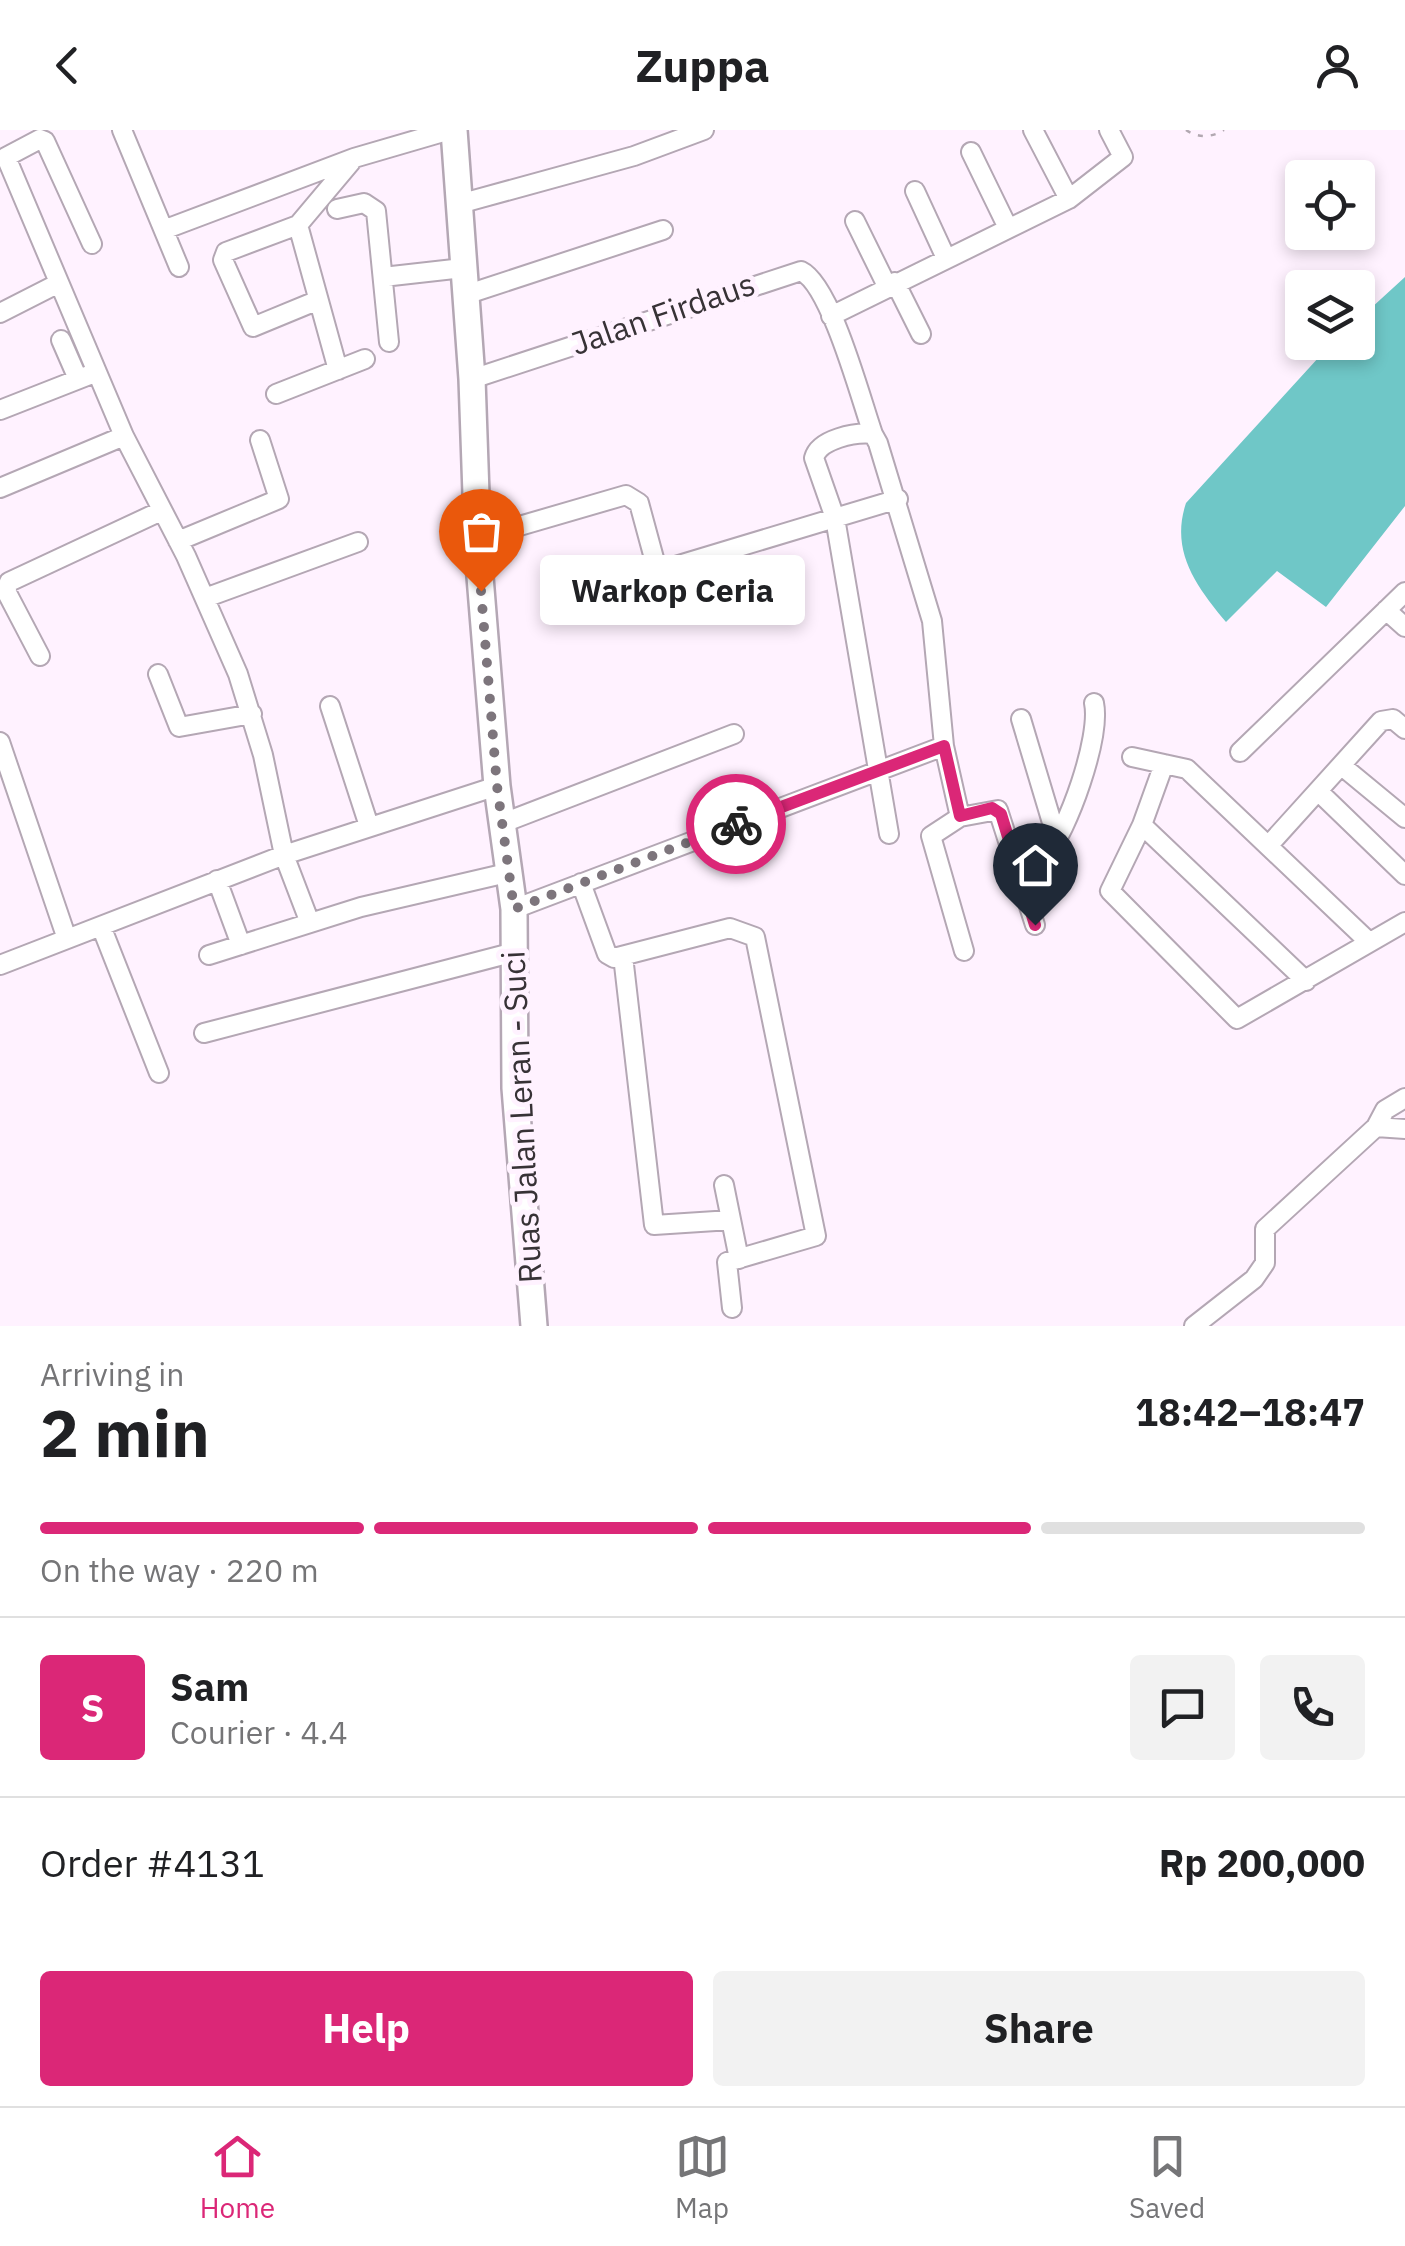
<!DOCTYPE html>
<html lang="en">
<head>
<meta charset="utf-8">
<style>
  :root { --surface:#fff; --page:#f2f2f2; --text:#202124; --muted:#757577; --line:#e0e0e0; --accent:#db2777 }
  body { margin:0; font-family:"IBM Plex Sans",sans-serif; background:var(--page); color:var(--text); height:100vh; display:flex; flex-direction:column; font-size:38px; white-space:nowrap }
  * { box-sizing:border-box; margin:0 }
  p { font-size:32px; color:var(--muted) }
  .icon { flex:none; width:55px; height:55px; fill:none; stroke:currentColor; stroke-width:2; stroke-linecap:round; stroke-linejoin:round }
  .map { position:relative; height:1196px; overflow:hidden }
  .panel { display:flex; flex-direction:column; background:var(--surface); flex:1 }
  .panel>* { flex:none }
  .controls { position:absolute; left:1285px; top:30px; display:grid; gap:20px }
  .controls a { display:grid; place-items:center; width:90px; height:90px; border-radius:10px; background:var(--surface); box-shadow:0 5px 15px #0003; font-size:50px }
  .pin { position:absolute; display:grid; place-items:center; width:85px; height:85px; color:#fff; margin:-102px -42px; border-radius:50% 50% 50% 0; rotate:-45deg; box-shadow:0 0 10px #0007 }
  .pin .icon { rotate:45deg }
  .courier { position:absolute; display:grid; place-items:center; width:100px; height:100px; margin:-50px; border:8px solid #db2777; border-radius:50%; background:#fff; color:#222; box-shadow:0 2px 12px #0007 }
  .bubble { position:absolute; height:70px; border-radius:10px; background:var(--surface); box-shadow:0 5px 15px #0003; font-size:32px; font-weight:700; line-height:70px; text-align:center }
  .overview em { font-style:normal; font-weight:700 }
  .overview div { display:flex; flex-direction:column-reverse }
  .overview { display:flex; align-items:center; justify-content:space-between; height:170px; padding:0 40px }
  h1 { font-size:65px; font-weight:700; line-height:75px }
  .bar { display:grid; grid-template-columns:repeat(4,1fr); gap:15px 10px; align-content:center; height:120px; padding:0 40px }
  .bar i { height:12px; border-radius:8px; background:var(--line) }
  .bar .current { background:var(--accent) }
  .bar p { grid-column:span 4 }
  .line { display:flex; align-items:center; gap:25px; padding:0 40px; border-top:2px solid var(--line) }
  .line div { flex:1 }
  .round { display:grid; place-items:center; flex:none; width:105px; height:105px; border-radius:10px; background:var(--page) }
  .cta { display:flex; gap:20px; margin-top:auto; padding:20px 40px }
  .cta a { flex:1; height:115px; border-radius:10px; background:var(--accent); color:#fff; font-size:40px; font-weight:700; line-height:115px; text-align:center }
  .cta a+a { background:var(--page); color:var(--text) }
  header { display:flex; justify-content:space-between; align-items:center; height:130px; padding:0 40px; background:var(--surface); font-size:45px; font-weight:700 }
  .tab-bar { display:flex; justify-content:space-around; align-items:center; height:140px; border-top:2px solid var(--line); background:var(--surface); font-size:28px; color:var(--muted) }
  .tab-bar a { display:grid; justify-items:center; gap:5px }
  .tab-bar .current { color:var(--accent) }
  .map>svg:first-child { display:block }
  .water { fill:#6fc7c7 }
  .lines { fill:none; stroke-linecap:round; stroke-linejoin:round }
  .street-casing { stroke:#b4a7b4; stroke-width:22 }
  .secondary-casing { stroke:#b4a7b4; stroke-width:30 }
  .path { stroke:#b2a8b1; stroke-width:2.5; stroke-dasharray:5 8; stroke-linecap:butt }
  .street { stroke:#fff; stroke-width:18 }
  .secondary { stroke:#fff; stroke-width:25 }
  .done { stroke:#7d757c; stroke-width:10; stroke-dasharray:0 18 }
  .route { stroke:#db2777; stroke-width:12 }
  .labels { text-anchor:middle; stroke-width:10; stroke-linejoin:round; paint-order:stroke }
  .street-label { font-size:32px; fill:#373236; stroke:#fff2ff }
</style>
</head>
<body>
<header><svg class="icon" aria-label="back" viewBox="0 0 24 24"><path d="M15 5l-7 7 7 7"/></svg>Zuppa<svg class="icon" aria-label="person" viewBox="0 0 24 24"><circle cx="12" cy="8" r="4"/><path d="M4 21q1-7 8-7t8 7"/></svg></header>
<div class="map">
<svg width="1405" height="1196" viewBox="0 0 1405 1196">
  <rect width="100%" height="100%" fill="#fff2ff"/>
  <!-- water -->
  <path class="water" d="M1405 147V376L1326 477 1277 441 1226 492C1196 456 1170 421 1186 373L1330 215 1358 212V190Z"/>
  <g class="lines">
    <!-- street casing -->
    <g class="street-casing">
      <path id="street" d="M122 0 179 137
        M1033 0 1069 69
        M971 22 1008 98
        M915 61 945 126
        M459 74 634 26 704 0
        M337 79 364 73 376 81 389 212
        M855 91 887 156
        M298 95 226 122 223 130 253 197 316 171
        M166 99 354 28 450 0
        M92 114 45 11 40 9 6 27 124 306 186 426 238 544 263 625 284 725 310 793
        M383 147 463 138
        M895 152 921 204
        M465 165 663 100
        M0 183 59 153
        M831 186 1069 69 1123 27 1109 0
        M61 210 78 249
        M338 240 298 95 351 32
        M472 249 801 141C831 155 861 270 873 304
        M276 264 365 229
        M0 280 97 242
        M0 358 124 306
        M478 408 626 365 639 373 655 432 662 440 898 369
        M178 411 279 369 260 310
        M205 468 358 412
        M1386 480 1405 497
        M40 526 6 461 9 452 161 381
        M158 544 179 597 252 584
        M330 576 369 696
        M1021 589 1056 706
        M0 612 67 809
        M1240 622 1405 462
        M1132 627 1164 634
        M1342 636 1405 688
        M1319 662 1405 745
        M503 693 734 604
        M1142 695 1306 851
        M889 704 835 388 814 328C819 309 855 302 873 304L878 313 932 491 944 616 960 687
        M1268 716 1381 591 1393 589 1405 599
        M1019 742C1028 738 1038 735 1045 727 1068 701 1101 607 1094 573
        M217 750 241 815
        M581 753 607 824 614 828 730 798 755 807 816 1106 727 1132 732 1178
        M514 779 944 616
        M101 796 159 943
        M1368 811 1187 639 1164 634 1142 695 1110 761 1237 889 1405 792
        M964 821 931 706 960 687 998 680 1035 795
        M209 825 361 777 507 743
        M623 826 654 1095 731 1090
        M0 835 284 725 497 656
        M204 903 511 823
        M1376 997 1405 999
        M724 1055 739 1129
        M1194 1196 1254 1149 1265 1133V1099L1376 997 1385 980 1405 968"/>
    </g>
    <!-- secondary casing -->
    <g class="secondary-casing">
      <path id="secondary" d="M454 0 472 249 478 422 497 656 514 779 515 958 534 1196"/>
    </g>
    <!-- path -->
    <path class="path" d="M1186 0C1198 8 1211 8 1224 0"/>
    <!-- street -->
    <use href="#street" class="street"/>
    <!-- secondary -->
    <use href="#secondary" class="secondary"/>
  </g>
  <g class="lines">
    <!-- done -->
    <path class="done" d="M481 461 497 656 514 779 736 694"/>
    <!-- route -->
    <path class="route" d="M736 694 944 616 960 686 992 678 1001 684 1035 795"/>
  </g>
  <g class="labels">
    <!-- street labels -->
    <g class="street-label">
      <text transform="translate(663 184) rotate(-19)" y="11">Jalan Firdaus</text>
      <text transform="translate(522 987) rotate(-93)" y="11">Ruas Jalan Leran - Suci</text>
    </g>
  </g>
</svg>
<div class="controls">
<a><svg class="icon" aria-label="locate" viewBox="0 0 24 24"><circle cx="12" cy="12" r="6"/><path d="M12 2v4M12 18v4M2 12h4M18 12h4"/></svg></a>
<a><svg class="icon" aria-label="layers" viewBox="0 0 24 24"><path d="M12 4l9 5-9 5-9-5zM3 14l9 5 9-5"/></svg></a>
</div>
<div class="pin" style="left:481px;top:461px;background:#ea580c"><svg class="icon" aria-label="bag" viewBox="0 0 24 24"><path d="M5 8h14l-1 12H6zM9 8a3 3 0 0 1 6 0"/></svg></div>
<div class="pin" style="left:1035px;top:795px;background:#1f2937"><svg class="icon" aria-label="home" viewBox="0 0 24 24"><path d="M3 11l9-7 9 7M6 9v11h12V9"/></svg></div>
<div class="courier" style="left:736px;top:694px"><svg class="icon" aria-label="bike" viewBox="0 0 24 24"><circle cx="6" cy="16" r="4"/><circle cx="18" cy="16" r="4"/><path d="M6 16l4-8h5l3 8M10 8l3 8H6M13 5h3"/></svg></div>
<div class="bubble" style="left:540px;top:425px;width:265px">Warkop Ceria</div>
</div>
<section class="panel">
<div class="overview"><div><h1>2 min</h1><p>Arriving in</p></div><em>18:42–18:47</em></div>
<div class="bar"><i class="current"></i><i class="current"></i><i class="current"></i><i></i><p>On the way · 220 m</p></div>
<div class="line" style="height:180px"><b class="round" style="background:var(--accent);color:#fff">S</b><div><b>Sam</b><p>Courier · 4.4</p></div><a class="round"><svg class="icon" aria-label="chat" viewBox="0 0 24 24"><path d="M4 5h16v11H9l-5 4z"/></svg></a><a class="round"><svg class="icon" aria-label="phone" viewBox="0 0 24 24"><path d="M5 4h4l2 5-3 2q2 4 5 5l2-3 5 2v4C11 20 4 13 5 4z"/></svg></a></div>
<div class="line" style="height:130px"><div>Order #4131</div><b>Rp 200,000</b></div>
<div class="cta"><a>Help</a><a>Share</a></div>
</section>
<nav class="tab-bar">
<a class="current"><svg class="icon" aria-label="home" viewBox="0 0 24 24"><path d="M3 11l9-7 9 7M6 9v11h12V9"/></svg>Home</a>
<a><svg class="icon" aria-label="map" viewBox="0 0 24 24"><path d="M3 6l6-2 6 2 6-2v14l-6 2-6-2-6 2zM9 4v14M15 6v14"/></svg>Map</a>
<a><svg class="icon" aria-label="saved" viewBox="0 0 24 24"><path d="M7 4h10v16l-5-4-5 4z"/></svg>Saved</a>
</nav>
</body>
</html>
